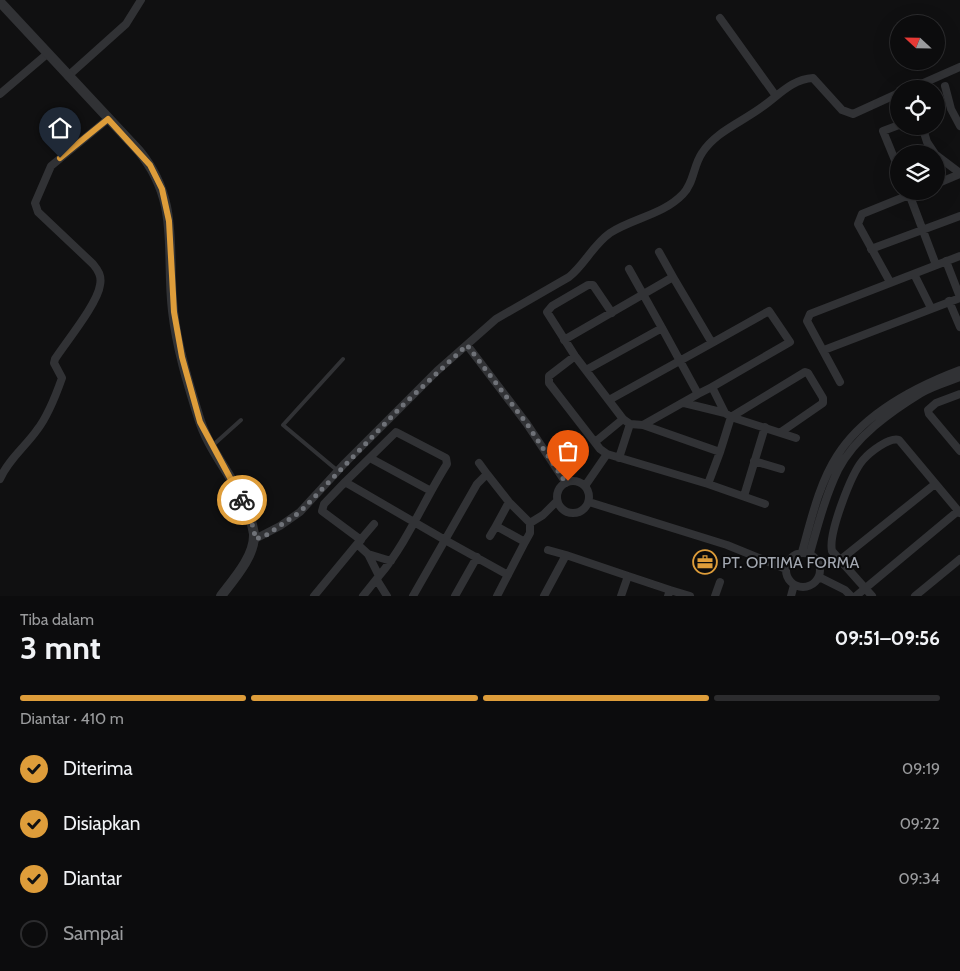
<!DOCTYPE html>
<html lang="id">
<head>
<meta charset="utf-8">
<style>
  :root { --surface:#0c0c0d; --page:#151516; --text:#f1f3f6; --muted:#9a9b9d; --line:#2c2c2e; --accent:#de9d3a }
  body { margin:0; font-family:Cabin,sans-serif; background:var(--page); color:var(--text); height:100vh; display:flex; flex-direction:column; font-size:19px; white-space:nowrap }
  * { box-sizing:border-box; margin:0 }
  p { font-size:16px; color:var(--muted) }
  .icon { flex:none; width:28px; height:28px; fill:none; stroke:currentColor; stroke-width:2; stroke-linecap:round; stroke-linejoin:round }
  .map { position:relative; height:596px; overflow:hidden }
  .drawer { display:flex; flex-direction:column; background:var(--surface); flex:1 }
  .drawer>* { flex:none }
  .needle { width:32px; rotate:292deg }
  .tools { position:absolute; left:890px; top:15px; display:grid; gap:10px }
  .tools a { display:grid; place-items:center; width:55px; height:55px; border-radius:50%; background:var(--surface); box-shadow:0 5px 20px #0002,0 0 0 1px var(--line); font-size:25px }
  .pin { position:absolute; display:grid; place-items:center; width:42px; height:42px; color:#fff; margin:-51px -21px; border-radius:50% 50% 50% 0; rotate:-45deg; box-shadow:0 0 5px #0007 }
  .pin .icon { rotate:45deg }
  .courier { position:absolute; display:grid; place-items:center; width:50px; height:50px; margin:-25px; border:4px solid #de9d3a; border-radius:50%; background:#fff; color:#222; box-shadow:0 1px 6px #0007 }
  .headline em { font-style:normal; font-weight:800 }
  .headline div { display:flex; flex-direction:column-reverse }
  .headline { display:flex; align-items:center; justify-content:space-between; height:85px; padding:0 20px }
  h1 { font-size:32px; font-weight:800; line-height:38px }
  .bar { display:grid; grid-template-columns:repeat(4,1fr); gap:8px 5px; align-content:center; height:60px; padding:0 20px }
  .bar i { height:6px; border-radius:4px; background:var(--line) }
  .bar .current { background:var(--accent) }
  .bar p { grid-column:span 4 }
  ol { padding:0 20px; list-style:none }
  li { display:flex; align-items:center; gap:15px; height:55px }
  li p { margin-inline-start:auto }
  li .icon { padding:5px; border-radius:50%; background:var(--accent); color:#111; stroke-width:4 }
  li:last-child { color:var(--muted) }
  li i { width:28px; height:28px; border:2px solid var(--line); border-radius:50% }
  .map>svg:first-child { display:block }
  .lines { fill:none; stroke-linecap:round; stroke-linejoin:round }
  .service { stroke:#313235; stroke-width:4 }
  .minor { stroke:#313235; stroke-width:8 }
  .tertiary { stroke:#313235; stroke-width:10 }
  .done { stroke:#6f7278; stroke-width:5; stroke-dasharray:0 9 }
  .route { stroke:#de9d3a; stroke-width:6 }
  .labels { text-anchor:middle; stroke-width:4; stroke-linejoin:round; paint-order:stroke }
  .poi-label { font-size:16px; fill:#a2a7b0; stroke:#0b0b0c; text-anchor:start }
</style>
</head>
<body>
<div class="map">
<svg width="960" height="596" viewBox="0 0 960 596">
  <rect width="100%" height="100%" fill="#101011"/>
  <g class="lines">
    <!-- service -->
    <path class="service" d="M212 446 241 420
      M338 471 283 425 343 359"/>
    <!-- minor -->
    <path class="minor" d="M720 18 776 96
      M68 76 126 24 141 0
      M945 86 951 109 960 126
      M910 89 960 67
      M0 94 47 54
      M899 125 883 131 899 170
      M922 126 927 142 935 154
      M936 155 960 173
      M936 184 960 174
      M908 191 936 265
      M871 249 960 216
      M659 252 673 277
      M946 261 960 297
      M914 274 931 308
      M890 282 858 224 862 214 919 191
      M949 301 960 327
      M612 313 593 285H588L552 306 547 312 575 356 623 419 630 424 619 458
      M564 340 673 277 712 343 609 400
      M467 345 527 424 566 483
      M824 350 960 298
      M575 356 549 376V383L600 449 607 454
      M586 370 662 328 629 269
      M840 382 807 321 810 314 960 256
      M712 387 790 342 769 311 712 343
      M698 394 712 387 725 413
      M960 394 936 403 928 410 929 414 960 451
      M684 403 725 413 731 417 720 452
      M731 417 805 372 808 373 823 398V403L781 432
      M731 417 796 438
      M630 424 643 425 698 394 662 328
      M643 425 720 452 708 484
      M595 442 623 419
      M370 458 431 491
      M754 461 781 469
      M479 463 487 474
      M0 479C8 460 25 447 37 430 48 416 56 395 62 378L54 363 55 359C66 342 98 303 100 285 102 276 98 270 93 264L38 212 35 203 51 166 108 119
      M557 497a16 16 0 1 1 32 0a16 16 0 1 1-32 0Z
      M345 482 324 504 322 511 361 540
      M585 486 607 454 708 484 765 504
      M744 496 765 427
      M589 502 727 545 786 569
      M496 526 509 502
      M490 536 496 526 525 542 497 596
      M255 539 280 526 300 512 345 463 437 371 496 319 569 277C585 264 593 245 610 233 633 218 663 215 683 194 694 183 693 166 702 153 715 132 742 122 762 107 778 96 792 79 813 78L842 110 853 114 899 93
      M525 542 530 533V523L543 515 557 501
      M548 550 566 555
      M802 552C811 520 819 484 837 456 864 413 915 387 960 370
      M786 570a17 17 0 1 1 34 0a17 17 0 1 1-34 0Z
      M810 553C818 525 825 497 838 470 855 437 890 412 921 393 933 386 947 382 960 377
      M368 554 391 561
      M840 560 935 484
      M508 575 445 540 477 484 487 474 509 502 530 523
      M379 576C407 543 424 500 447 464L446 458 396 432 345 482 445 540 413 596
      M628 576 670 590 668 596
      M819 577 845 590 851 596
      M377 580 387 596
      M670 590 690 596
      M314 596 357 544
      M363 596 379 576 368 554 357 544 374 524
      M455 596 477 557
      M544 596 566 555 628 576 621 596
      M715 596 720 582
      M791 596 794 585
      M856 596 958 511
      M872 596 832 551C828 534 851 474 863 460 870 452 889 437 899 440L960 513
      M915 596 960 559"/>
    <!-- tertiary -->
    <path class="tertiary" d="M0 2 139 151C181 202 166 251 173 311 177 347 188 383 199 418 211 458 247 490 254 534 255 556 234 579 221 596"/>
  </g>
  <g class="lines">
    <!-- done -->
    <path class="done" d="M242 500 254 529 255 539 265 536 300 512 402 406 467 345 527 424 566 483 568 481"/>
    <!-- route -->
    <path class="route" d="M60 158 108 119 150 165 162 189 169 221 174 312 182 357 200 422 242 500"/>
  </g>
  <!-- icons -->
  <defs>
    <g id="office-ring" transform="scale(1.25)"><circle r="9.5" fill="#0b0b0c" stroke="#de9d3a" stroke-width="1.5"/><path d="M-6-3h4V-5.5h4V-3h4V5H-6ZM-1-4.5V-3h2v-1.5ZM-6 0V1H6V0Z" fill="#de9d3a"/></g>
  </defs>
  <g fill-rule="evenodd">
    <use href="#office-ring" x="705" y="562"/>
  </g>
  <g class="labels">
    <!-- poi labels -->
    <g class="poi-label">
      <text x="722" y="568">PT. OPTIMA FORMA</text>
    </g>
  </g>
</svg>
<div class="tools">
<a><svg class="needle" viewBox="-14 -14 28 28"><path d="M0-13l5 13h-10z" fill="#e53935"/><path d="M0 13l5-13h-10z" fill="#9a9b9d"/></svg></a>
<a><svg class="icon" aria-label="locate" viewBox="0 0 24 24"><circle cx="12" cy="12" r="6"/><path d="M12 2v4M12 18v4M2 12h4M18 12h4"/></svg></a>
<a><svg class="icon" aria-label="layers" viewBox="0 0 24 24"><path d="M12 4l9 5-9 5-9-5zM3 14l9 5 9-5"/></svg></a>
</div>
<div class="pin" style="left:568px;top:481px;background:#ea580c"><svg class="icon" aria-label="bag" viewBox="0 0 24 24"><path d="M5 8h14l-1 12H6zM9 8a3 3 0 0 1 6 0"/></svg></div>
<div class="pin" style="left:60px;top:158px;background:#1f2937"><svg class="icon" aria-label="home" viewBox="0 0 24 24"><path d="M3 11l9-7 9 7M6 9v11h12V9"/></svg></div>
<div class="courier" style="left:242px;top:500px"><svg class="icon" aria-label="bike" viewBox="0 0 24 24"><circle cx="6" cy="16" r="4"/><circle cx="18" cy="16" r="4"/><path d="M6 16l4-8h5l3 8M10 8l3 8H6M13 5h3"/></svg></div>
</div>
<section class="drawer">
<div class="headline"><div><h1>3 mnt</h1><p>Tiba dalam</p></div><em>09:51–09:56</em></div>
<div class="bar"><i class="current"></i><i class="current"></i><i class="current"></i><i></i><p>Diantar · 410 m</p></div>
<ol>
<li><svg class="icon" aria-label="check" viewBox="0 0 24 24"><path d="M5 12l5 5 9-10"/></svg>Diterima<p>09:19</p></li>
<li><svg class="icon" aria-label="check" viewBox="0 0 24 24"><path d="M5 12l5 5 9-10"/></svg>Disiapkan<p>09:22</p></li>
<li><svg class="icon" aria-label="check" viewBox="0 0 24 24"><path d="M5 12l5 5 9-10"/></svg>Diantar<p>09:34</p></li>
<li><i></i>Sampai</li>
</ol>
</section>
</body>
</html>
